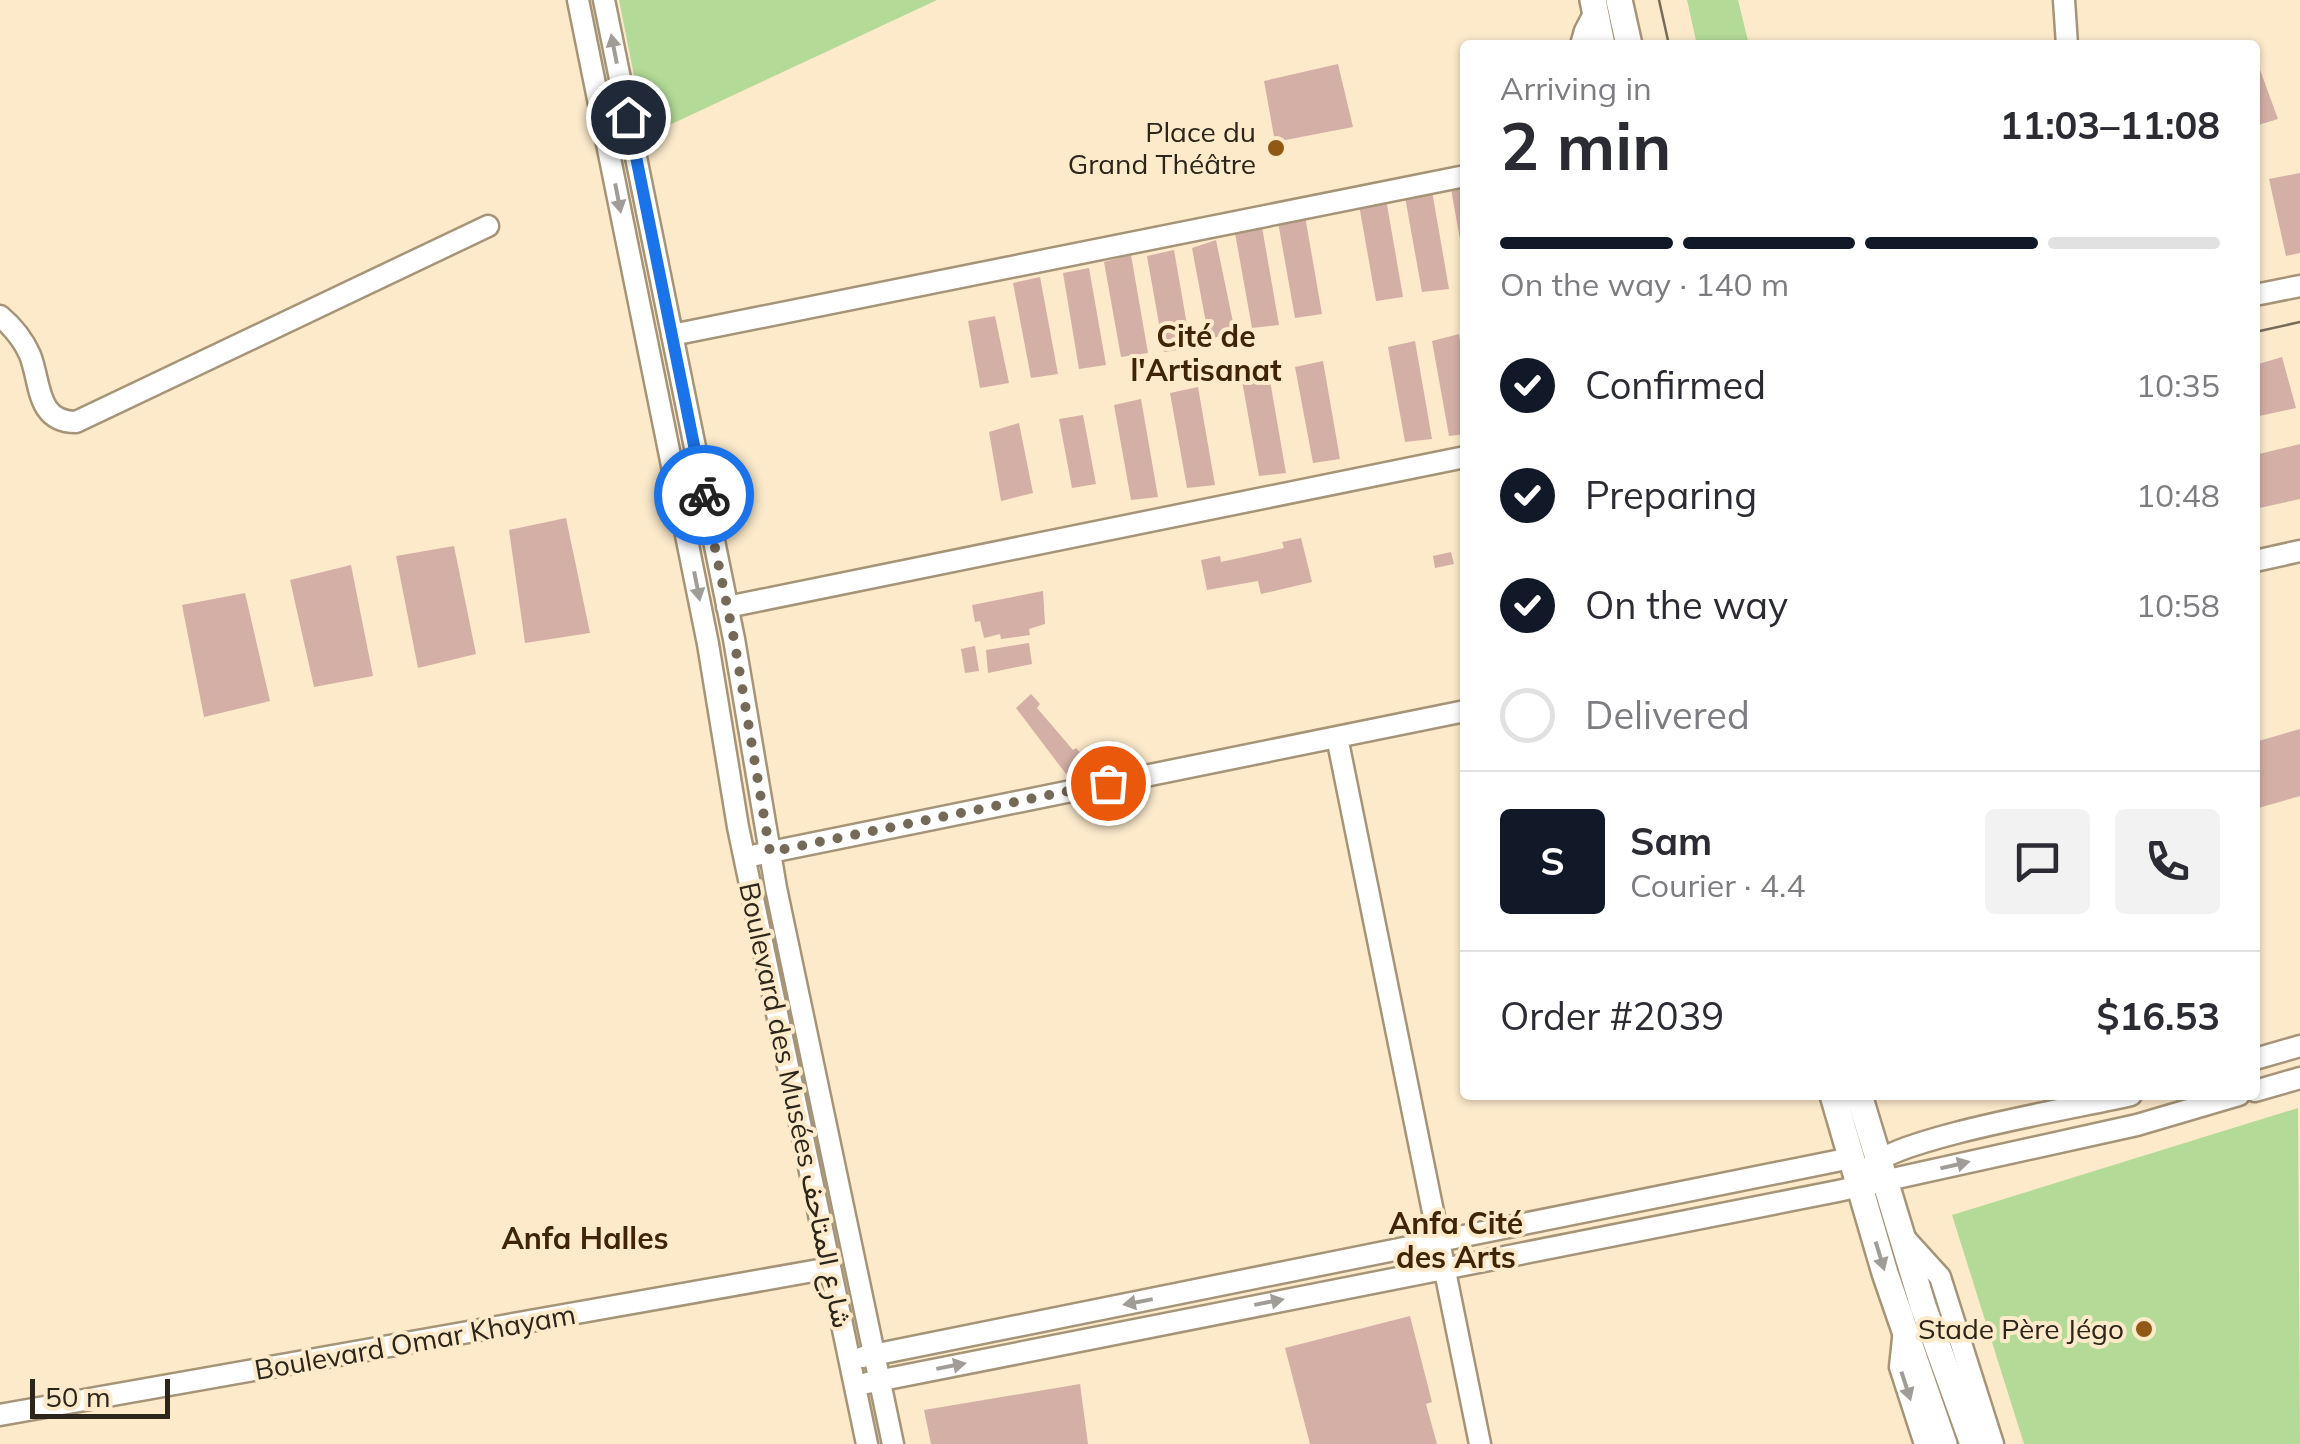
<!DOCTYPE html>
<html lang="en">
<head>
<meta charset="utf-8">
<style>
  :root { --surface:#fff; --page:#f2f2f3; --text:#2b2b33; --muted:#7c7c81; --line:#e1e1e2; --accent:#111827 }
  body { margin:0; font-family:Mulish,Vazirmatn,sans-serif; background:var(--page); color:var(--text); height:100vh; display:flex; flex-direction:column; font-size:38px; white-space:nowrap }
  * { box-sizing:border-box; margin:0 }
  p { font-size:32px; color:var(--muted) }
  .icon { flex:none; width:55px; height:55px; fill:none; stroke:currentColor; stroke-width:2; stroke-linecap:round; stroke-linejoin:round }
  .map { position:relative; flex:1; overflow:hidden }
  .sheet { position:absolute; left:1460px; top:40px; width:800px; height:1060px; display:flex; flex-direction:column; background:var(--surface); border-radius:10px; box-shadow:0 2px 8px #0004 }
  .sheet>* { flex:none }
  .scale { position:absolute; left:30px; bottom:25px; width:140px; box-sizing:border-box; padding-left:10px; border:5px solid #2c2519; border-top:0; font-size:28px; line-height:35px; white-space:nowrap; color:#2c2519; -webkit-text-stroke:8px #fceacb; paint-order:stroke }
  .pin { position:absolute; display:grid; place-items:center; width:85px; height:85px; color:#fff; margin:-42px; border:5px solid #fff; border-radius:50%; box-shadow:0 2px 10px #0007 }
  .courier { position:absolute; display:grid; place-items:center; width:100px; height:100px; margin:-50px; border:8px solid #1a73e8; border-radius:50%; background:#fff; color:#222; box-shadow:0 2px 12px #0007 }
  .overview em { font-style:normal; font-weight:700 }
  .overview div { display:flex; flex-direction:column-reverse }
  .overview { display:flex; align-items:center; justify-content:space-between; height:170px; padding:0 40px }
  h1 { font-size:65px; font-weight:700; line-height:75px }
  .bar { display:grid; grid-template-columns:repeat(4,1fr); gap:15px 10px; align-content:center; height:120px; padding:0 40px }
  .bar i { height:12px; border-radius:8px; background:var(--line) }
  .bar .on { background:var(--accent) }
  .bar p { grid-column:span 4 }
  .line { display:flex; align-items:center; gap:25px; padding:0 40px; border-top:2px solid var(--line) }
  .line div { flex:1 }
  .round { display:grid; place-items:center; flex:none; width:105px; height:105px; border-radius:10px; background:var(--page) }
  ol { padding:0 40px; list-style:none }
  li { display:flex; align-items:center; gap:30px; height:110px }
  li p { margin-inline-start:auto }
  li .icon { padding:10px; border-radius:50%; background:var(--accent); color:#fff; stroke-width:4 }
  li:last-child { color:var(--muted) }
  li i { width:55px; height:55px; border:5px solid var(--line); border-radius:50% }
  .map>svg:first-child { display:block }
  .green { fill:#b3da96 }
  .building { fill:#d4afa6 }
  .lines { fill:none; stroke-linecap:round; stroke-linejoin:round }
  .minor-casing { stroke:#a59477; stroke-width:25 }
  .major-casing { stroke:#a59477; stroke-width:30 }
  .minor { stroke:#fff; stroke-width:20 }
  .major { stroke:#fff; stroke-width:25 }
  .tram { stroke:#766c59; stroke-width:2.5 }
  .oneway { fill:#a09d98 }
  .done { stroke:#756a57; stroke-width:10; stroke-dasharray:0 18 }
  .route { stroke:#1a73e8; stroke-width:12 }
  .poi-dot { fill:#925815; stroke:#fceacb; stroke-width:4 }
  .labels { text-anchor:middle; stroke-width:8; stroke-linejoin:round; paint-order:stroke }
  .poi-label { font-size:28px; fill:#2c2519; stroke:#fceacb; text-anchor:end }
  .street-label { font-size:28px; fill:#2c2519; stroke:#fceacb }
  .neighbourhood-label { font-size:30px; font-weight:bold; fill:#402406; stroke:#fceacb }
</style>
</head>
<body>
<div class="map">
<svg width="2300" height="1444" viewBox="0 0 2300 1444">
  <rect width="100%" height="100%" fill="#fceacb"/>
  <!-- green -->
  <path class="green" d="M619 0H937L646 136Z
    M1687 0H1738L1749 45H1697Z
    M2298 1108 2300 1444H2024L1952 1215Z"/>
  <!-- building -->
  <path class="building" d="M1338 64 1353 127 1275 142 1264 81Z
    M2259 67 2278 119 2255 126V68Z
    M2300 173V253L2286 256 2269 179Z
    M1465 186V256H1463L1451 189Z
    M1432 191 1449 289 1422 292 1405 197Z
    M1386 199 1403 297 1376 301 1359 205Z
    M1305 216 1322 314 1295 318 1278 222Z
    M1262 227 1279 325 1252 328 1235 233Z
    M1216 240 1235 332 1209 339 1192 248Z
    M1174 250 1191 348 1164 352 1147 256Z
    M1131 255 1148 353 1121 357 1104 262Z
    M1089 268 1106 365 1079 369 1063 273Z
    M1040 277 1058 374 1031 378 1013 283Z
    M995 316 1009 383 980 388 968 321Z
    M1459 334 1465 370V434L1449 436 1432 341Z
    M1415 341 1432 439 1405 442 1388 347Z
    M2282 357 2296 408 2255 417V365Z
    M1323 361 1340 459 1313 463 1295 367Z
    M1269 375 1286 473 1259 476 1242 381Z
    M1198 387 1215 485 1187 488 1170 393Z
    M1141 399 1158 497 1131 500 1114 405Z
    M1083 415 1096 484 1072 488 1059 419Z
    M1019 423 1033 493 1001 501 989 432Z
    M2300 444V499L2255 509V455Z
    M566 518 590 633 525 643 509 530Z
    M1301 538 1312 582 1261 594 1258 581 1207 590 1201 560 1220 556 1221 562 1284 548 1282 542Z
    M454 546 476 654 418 668 396 556Z
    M1451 552 1454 564 1435 568 1433 556Z
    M351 565 373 676 314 687 290 580Z
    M1043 591 1045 624 1029 629 1030 635 1001 639 1000 634 984 638 980 621 975 622 972 605Z
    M245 593 270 701 204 717 182 605Z
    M1029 643 1032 664 988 673 986 650Z
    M975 646 979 671 965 673 961 649Z
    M1031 694 1040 704 1037 708 1073 750 1076 748 1085 758 1066 774 1016 708Z
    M2300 729V796L2255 809V742Z
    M1410 1316 1432 1402 1426 1404 1437 1444H1310L1285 1348Z
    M1080 1384 1088 1444H931L924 1410Z"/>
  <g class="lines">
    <!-- minor casing -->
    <g class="minor-casing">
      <path id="minor" d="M578 0 708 644 738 827 867 1444
        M604 0 734 639 776 888 893 1444
        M2064 0 2067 45
        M1581 45 1585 31 1595 12
        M2255 295 2300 286
        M0 316C13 327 23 339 30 355 41 383 36 422 76 422L488 226
        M672 335 1465 176
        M2255 561 2300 551
        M727 607 1465 457
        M1337 737 1480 1444
        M756 855 1465 711
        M2255 1059 2300 1046
        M2255 1091 2300 1078
        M1870 1167C1897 1137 2081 1107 2131 1095
        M1901 1234 1940 1277 1993 1444
        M1904 1329 1900 1367 1925 1444
        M863 1357 1851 1158
        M867 1383 1838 1191 2137 1125 2239 1095
        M0 1415 830 1268"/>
    </g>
    <!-- major casing -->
    <g class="major-casing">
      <path id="major" d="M1593 0 1602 45
        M1619 0 1629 45
        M1833 1095 1885 1273 1944 1444
        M1859 1095 1923 1306 1973 1444"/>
    </g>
    <!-- minor -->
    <use href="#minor" class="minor"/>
    <!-- major -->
    <use href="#major" class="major"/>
    <!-- tram -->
    <path class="tram" d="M1659 0 1669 45
      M2255 332 2300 322"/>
  </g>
  <!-- one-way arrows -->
  <defs><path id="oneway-solid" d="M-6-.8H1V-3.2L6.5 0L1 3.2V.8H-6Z" transform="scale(2.5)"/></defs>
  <g class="oneway">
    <use href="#oneway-solid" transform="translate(614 49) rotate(-101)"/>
    <use href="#oneway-solid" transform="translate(618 198) rotate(79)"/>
    <use href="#oneway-solid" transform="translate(697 586) rotate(79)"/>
    <use href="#oneway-solid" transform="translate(1955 1165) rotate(-13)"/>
    <use href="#oneway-solid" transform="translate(1880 1256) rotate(73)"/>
    <use href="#oneway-solid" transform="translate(1138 1302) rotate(169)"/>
    <use href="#oneway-solid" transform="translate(1269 1302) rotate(-11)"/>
    <use href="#oneway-solid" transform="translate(951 1366) rotate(-11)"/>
    <use href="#oneway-solid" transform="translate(1906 1386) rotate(72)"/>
  </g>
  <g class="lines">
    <!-- done -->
    <path class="done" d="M704 495 734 639 770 852 1108 783"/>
    <!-- route -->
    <path class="route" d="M628 117 704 495"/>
  </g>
  <!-- markers -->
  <g class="poi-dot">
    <circle cx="1276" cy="148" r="10"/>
    <circle cx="2144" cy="1329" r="10"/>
  </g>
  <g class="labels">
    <!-- poi labels -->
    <g class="poi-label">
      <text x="1256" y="142">Place du<tspan x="1256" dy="32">Grand Théâtre</tspan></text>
      <text x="2124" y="1339">Stade Père Jégo</text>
    </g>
    <!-- street labels -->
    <g class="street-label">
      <text transform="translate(796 1105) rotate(78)" y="10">Boulevard des Musées شارع المتاحف</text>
      <text transform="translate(415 1342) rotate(-10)" y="10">Boulevard Omar Khayam</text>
    </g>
    <!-- neighbourhood labels -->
    <g class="neighbourhood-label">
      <text x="1206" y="347">Cité de<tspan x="1206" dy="34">l'Artisanat</tspan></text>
      <text x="1456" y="1234">Anfa Cité<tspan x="1456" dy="34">des Arts</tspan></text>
      <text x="585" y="1249">Anfa Halles</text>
    </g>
  </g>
</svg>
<div class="scale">50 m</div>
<div class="pin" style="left:1108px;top:783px;background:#ea580c"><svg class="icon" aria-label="bag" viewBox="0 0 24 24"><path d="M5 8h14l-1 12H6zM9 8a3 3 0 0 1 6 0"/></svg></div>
<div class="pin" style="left:628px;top:117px;background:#1f2937"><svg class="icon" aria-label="home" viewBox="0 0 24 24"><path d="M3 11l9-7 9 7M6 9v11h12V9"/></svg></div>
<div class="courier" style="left:704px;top:495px"><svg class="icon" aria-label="bike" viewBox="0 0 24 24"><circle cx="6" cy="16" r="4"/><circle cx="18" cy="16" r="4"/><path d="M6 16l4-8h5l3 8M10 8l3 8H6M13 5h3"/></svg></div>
<section class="sheet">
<div class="overview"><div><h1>2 min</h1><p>Arriving in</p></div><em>11:03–11:08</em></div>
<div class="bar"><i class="on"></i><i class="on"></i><i class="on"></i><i></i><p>On the way · 140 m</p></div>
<ol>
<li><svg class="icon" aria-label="check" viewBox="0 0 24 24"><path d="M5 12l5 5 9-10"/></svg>Confirmed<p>10:35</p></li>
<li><svg class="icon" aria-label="check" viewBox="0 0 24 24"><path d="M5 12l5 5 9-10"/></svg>Preparing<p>10:48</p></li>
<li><svg class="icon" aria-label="check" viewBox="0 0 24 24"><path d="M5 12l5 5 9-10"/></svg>On the way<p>10:58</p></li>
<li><i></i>Delivered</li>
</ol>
<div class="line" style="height:180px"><b class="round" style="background:var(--accent);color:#fff">S</b><div><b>Sam</b><p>Courier · 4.4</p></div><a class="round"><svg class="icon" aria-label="chat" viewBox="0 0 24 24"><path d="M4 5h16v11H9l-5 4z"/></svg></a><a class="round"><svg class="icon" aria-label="phone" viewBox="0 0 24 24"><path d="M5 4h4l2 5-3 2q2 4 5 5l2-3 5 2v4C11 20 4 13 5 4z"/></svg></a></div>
<div class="line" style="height:130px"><div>Order #2039</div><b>$16.53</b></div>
</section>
</div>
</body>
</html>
